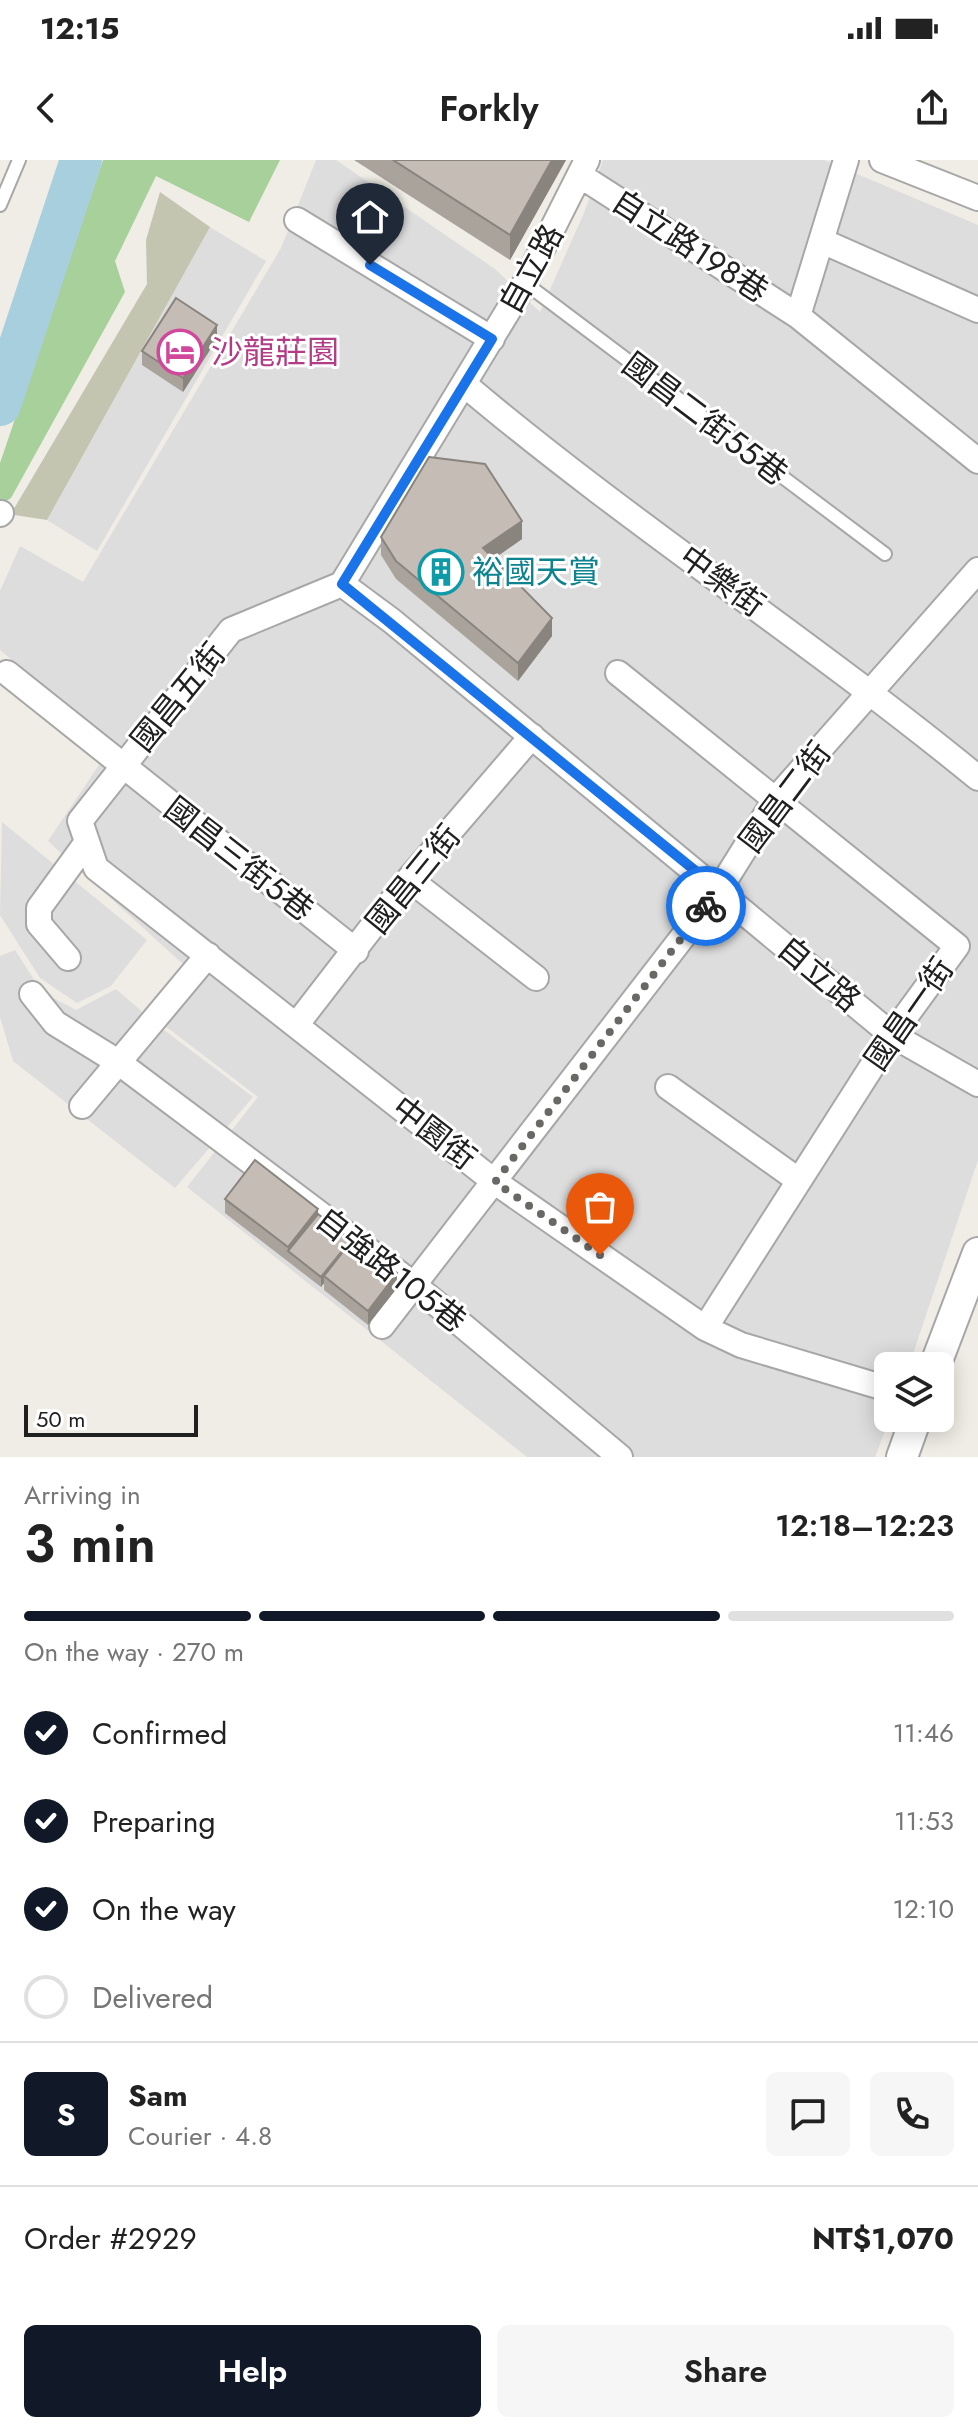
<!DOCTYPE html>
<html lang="en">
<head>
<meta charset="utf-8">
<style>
  :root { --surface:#fff; --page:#f6f6f6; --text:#222; --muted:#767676; --line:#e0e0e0; --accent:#111827 }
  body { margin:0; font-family:Jost,"Noto Sans TC",sans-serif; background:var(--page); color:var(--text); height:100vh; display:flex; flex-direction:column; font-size:30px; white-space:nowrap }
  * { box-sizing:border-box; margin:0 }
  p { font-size:26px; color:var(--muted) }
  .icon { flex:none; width:44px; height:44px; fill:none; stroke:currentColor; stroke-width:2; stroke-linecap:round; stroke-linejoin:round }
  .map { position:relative; height:1297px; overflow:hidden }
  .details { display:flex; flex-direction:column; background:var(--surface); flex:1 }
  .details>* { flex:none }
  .tools { position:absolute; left:874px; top:1192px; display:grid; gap:16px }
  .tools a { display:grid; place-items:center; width:80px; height:80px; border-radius:12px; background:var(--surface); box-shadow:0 4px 20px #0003; font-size:40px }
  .scale { position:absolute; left:24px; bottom:20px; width:174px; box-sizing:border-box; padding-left:8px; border:4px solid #202020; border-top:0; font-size:22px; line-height:28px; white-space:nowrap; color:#202020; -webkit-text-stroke:6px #fff; paint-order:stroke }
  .pin { position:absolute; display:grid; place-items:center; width:68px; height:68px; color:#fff; margin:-82px -34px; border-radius:50% 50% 50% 0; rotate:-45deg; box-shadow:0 0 8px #0007 }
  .pin .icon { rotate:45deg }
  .courier { position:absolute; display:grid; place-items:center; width:80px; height:80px; margin:-40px; border:6px solid #1a73e8; border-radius:50%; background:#fff; color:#222; box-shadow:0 2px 10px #0007 }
  .head em { font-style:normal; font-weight:600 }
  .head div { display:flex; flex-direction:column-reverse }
  .head { display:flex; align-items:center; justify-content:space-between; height:136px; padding:0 24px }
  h1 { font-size:52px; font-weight:600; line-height:60px }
  .bar { display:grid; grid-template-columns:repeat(4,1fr); gap:12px 8px; align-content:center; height:96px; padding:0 24px }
  .bar i { height:10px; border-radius:6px; background:var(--line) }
  .bar .current { background:var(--accent) }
  .bar p { grid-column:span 4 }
  .line { display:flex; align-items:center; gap:20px; padding:0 24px; border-top:2px solid var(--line) }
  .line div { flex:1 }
  .round { display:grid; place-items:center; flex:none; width:84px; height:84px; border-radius:12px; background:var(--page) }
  ol { padding:0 24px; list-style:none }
  li { display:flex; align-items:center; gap:24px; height:88px }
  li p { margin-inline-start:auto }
  li .icon { padding:8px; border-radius:50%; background:var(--accent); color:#fff; stroke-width:4 }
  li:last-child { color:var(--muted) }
  li i { width:44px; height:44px; border:4px solid var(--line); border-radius:50% }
  .cta { display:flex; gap:16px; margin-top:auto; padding:16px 24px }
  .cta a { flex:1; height:92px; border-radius:12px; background:var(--accent); color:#fff; font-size:32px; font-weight:600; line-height:92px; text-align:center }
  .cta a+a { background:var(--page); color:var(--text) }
  .status { display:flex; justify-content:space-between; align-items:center; height:56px; padding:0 40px; background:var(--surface); direction:ltr }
  .status svg { height:22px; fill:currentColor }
  header { display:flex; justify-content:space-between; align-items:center; height:104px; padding:0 24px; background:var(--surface); font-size:36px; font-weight:600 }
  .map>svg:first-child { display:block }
  .residential { fill:#dedddd }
  .construction { fill:#c4c5b1 }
  .forest { fill:#a8d09b }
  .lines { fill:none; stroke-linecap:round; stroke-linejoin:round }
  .river { stroke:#a7cfde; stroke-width:42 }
  .service-casing { stroke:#a7a7a7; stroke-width:16 }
  .minor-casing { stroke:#a7a7a7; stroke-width:28 }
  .tertiary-casing { stroke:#a7a7a7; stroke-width:34 }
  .service { stroke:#fff; stroke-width:12 }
  .minor { stroke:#fff; stroke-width:24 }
  .tertiary { stroke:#fff; stroke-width:30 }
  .wall { fill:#a9a39c }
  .shaded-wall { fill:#8a847f }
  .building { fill:#c5bdb5; stroke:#8a847f; stroke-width:2 }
  .done { stroke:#696865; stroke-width:8; stroke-dasharray:0 14.4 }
  .route { stroke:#1a73e8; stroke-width:10 }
  .labels { text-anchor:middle; stroke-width:6; stroke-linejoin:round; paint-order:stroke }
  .street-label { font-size:32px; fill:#202020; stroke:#fff }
  .hotel-label { font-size:32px; fill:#b23c85; stroke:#fff; text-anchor:start }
  .culture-label { font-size:32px; fill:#0d838f; stroke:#fff; text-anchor:start }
</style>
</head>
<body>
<div class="status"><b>12:15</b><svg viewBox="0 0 49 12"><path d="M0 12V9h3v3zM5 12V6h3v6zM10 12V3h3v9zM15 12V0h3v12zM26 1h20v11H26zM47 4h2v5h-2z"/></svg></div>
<header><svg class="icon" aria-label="back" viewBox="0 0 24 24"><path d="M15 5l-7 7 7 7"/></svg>Forkly<svg class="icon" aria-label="share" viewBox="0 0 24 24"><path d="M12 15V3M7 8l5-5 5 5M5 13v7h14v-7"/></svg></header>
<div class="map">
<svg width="978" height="1297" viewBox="0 0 978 1297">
  <rect width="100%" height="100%" fill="#f0ede6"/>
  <!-- residential -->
  <path class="residential" d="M316 0H336L495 109 540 152 584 53 603 0H824L978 65V1000L909 1206H888L890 1258 875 1297H527L187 1027 258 937 160 862 197 817 48 681 113 584 0 490V431L20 386 83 422 281 88Z
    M210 67 266 101 97 391 47 360Z
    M2 662 147 780 111 826 77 843 40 818 0 755Z
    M15 790 42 832 76 850 116 829 160 867 253 937 175 1028 13 901 0 857V796Z"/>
  <!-- construction -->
  <path class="construction" d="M160 32 210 67 47 360 1 353 15 347 147 124 146 80Z"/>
  <!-- forest -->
  <path class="forest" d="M103 0H280L249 62 156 16 115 101 125 132 11 338 0 345V303Z"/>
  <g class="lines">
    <!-- river -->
    <path class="river" d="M0 245 81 0"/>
    <!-- service casing -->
    <g class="service-casing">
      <path id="service" d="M0 45 19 0
        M525 123 885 394"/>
    </g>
    <!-- minor casing -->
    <g class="minor-casing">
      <path id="minor" d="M587 0 525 123 342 424 392 461 892 875 978 924
        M882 0 978 38
        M581 16 798 156 978 301
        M297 60 492 179
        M822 81 978 150
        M798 156 846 0
        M465 225C630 364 811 481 978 618
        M0 354 1 353
        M342 424 231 470 80 661 96 708 495 1022 705 1168 741 1185 888 1229
        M7 513 356 791
        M618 513 957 786 892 875 705 1168
        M409 719 536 818
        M68 798 39 764V748L87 682
        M32 834 55 863 118 902 413 1124 620 1297
        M297 864 409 719 532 576
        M668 927 798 1020
        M82 946 208 795
        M382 1166 719 730 775 640 978 410"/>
    </g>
    <!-- tertiary casing -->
    <g class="tertiary-casing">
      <path id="tertiary" d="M935 1206 978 1093
        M902 1297 916 1258"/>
    </g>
    <!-- service -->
    <use href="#service" class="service"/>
    <!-- minor -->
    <use href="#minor" class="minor"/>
    <!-- tertiary -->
    <use href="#tertiary" class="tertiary"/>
  </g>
  <!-- wall -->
  <path class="wall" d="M354 0H566L510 100Z
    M217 179 183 232 142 205V191Z
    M381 377 522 379 494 399 552 476 518 521 396 419 381 395Z
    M225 1039 318 1054 351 1082 397 1128 368 1165 324 1130V1123L321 1127 225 1053Z"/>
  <!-- shaded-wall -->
  <path class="shaded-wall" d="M552 0H566L510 100V75Z
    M217 165V179L183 232V218Z
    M522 361V379L483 406V388Z
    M552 458V476L518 521V503Z
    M318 1049V1064L288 1091V1087Z
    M351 1080V1089L324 1116V1123L321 1127V1117Z
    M397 1113V1128L368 1165V1151Z"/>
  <!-- building -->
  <path class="building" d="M393 0H552L510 75Z
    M176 138 217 165 183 218 142 191Z
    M429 297 485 304 522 361 483 388 552 458 518 503 396 401 381 377Z
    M255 1000 318 1049 288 1087 225 1039Z
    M318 1054 351 1080 321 1117 288 1091Z
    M353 1079 397 1113 368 1151 324 1116Z"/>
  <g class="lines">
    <!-- done -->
    <path class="done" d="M600 1095 495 1022 706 746"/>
    <!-- route -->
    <path class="route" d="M370 105 492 179 342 424 719 730 706 746"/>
  </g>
  <!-- icons -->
  <defs>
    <g id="hotel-ring" transform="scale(2.3)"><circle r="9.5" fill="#fff" stroke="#d1479c" stroke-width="1.5"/><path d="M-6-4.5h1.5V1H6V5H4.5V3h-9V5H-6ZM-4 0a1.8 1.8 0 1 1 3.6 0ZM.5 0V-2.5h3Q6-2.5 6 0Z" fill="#d1479c"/></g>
    <g id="building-ring" transform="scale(2.3)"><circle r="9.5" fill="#fff" stroke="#0f9aa8" stroke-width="1.5"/><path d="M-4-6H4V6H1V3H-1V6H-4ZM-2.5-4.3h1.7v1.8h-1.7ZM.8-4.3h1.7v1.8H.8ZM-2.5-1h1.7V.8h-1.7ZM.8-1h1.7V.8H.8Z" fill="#0f9aa8"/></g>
  </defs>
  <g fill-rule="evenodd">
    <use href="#hotel-ring" x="180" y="192"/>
    <use href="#building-ring" x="441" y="412"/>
  </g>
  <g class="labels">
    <!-- street labels -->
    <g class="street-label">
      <text transform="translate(690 86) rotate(33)" y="11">自立路198巷</text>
      <text transform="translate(531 109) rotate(-61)" y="11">自立路</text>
      <text transform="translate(705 259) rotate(37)" y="11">國昌二街55巷</text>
      <text transform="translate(722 421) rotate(36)" y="11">中樂街</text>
      <text transform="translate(178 537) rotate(-51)" y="11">國昌五街</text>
      <text transform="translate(785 637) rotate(-53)" y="11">國昌二街</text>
      <text transform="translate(239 699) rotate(38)" y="11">國昌三街5巷</text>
      <text transform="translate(413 719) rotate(-51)" y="11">國昌三街</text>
      <text transform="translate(819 814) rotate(40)" y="11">自立路</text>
      <text transform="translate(909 854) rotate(-55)" y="11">國昌一街</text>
      <text transform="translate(434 973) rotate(38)" y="11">中園街</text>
      <text transform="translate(391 1110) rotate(38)" y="11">自強路105巷</text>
    </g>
    <!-- hotel labels -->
    <g class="hotel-label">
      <text x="211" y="203">沙龍莊園</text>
    </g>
    <!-- culture labels -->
    <g class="culture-label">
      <text x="472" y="423">裕國天賞</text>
    </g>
  </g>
</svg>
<div class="tools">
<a><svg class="icon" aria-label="layers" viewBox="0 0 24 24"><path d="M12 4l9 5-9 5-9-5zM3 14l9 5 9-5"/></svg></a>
</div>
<div class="scale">50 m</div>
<div class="pin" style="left:600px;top:1095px;background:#ea580c"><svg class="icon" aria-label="bag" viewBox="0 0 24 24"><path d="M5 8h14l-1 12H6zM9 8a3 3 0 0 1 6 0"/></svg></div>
<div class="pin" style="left:370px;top:105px;background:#1f2937"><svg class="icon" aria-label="home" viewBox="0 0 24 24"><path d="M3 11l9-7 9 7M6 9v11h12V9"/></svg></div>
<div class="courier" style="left:706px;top:746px"><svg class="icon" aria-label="bike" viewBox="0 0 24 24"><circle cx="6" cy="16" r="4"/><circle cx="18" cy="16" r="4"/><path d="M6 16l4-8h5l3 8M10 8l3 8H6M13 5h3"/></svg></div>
</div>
<section class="details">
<div class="head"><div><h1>3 min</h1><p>Arriving in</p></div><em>12:18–12:23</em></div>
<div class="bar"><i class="current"></i><i class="current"></i><i class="current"></i><i></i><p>On the way · 270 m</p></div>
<ol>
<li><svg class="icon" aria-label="check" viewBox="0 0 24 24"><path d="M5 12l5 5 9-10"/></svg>Confirmed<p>11:46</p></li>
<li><svg class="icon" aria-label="check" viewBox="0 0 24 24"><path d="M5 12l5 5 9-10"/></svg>Preparing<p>11:53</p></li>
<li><svg class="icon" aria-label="check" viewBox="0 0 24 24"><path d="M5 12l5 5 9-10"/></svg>On the way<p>12:10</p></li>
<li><i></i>Delivered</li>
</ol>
<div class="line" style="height:144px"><b class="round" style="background:var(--accent);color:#fff">S</b><div><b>Sam</b><p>Courier · 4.8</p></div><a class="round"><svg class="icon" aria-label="chat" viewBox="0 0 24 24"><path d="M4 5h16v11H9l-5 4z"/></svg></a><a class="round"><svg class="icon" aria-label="phone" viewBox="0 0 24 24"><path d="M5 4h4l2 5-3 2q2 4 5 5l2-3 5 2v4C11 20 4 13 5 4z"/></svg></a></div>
<div class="line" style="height:104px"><div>Order #2929</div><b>NT$1,070</b></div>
<div class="cta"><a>Help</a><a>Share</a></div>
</section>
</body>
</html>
